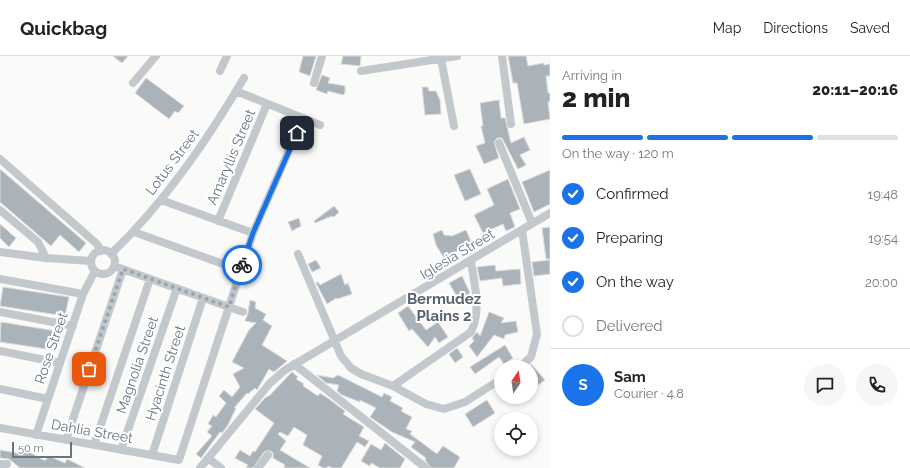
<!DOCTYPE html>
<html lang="en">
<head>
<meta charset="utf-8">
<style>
  :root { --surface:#fff; --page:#f6f6f6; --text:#222; --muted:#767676; --line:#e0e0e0; --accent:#1a73e8 }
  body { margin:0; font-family:Raleway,sans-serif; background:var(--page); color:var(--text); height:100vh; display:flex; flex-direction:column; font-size:15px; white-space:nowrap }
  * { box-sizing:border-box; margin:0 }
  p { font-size:13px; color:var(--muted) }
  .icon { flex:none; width:22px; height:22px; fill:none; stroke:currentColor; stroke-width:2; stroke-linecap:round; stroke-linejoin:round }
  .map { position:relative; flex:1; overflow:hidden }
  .side { display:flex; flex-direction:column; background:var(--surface); width:360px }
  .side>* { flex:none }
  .needle { width:26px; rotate:13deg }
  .controls { position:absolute; left:494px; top:304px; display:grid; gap:8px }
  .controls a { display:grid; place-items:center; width:44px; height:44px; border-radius:50%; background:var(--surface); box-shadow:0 2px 6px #0003; font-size:20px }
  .scale { position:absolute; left:12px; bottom:10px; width:60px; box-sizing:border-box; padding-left:4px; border:2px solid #657683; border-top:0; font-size:11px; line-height:14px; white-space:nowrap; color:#657683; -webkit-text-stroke:3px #fff; paint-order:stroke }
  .pin { position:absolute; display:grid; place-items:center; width:34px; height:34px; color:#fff; margin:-17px; border-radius:8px; box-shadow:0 2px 6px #0006 }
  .courier { position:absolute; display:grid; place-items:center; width:40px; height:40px; margin:-20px; border:3px solid #1a73e8; border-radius:50%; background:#fff; color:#222; box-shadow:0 1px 5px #0007 }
  .headline em { font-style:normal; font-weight:800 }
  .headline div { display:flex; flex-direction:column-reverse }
  .headline { display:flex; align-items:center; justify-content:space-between; height:68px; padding:0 12px }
  h1 { font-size:26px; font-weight:800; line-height:30px }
  .bar { display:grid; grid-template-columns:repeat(4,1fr); gap:6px 4px; align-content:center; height:48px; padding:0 12px }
  .bar i { height:5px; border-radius:3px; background:var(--line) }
  .bar .active { background:var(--accent) }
  .bar p { grid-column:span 4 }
  .line { display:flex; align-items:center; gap:10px; padding:0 12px; border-top:1px solid var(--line) }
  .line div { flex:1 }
  .round { display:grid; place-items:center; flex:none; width:42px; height:42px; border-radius:21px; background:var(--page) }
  ol { padding:0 12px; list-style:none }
  li { display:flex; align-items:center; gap:12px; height:44px }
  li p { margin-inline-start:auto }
  li .icon { padding:4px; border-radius:50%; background:var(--accent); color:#fff; stroke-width:4 }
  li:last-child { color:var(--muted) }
  li i { width:22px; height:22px; border:2px solid var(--line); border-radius:50% }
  header { display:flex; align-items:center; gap:24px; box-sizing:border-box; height:56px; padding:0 20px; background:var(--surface); border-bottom:1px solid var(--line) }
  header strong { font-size:19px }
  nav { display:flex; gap:22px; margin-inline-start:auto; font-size:14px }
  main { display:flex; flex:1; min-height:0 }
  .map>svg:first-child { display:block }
  .building { fill:#aab3b9; stroke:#dcdcda }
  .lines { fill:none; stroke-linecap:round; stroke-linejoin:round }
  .street { stroke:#c3c8cc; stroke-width:8 }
  .done { stroke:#99a4ac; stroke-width:4; stroke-dasharray:0 7.2 }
  .route { stroke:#1a73e8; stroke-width:5 }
  .labels { text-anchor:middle; stroke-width:4; stroke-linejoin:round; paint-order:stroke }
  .street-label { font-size:14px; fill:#657683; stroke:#fff }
  .neighbourhood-label { font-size:15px; font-weight:bold; fill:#57646e; stroke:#fff }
</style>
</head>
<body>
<header>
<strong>Quickbag</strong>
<nav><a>Map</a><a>Directions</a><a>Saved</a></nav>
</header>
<main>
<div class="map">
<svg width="550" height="412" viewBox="0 0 550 412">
  <rect width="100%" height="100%" fill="#fafaf8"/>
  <!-- building -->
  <path class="building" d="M113 0H128L122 7Z
    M303 0H316L310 20 299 16Z
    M343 0H361L360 10 341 8Z
    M508 0H526L528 10 544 7V9L550 8V20H546L548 37H550V45L548 46 550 63 524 68 517 27H513Z
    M322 19 330 22 328 27 345 30V37L343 39 328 35 327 38 316 34Z
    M146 22 184 50 178 57 175 55 169 63 135 37Z
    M422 31H428L429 35H436L440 44 441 58 425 59Z
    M499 44 501 62H505L511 87 524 81 530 94 520 99 526 109 518 113 502 82H497L494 86 499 102 484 108 476 90 485 87 481 70H483L480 47Z
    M0 113 86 187 79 196 60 179 51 190 0 146Z
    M470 113 481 138 465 145 454 119Z
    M550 114V148L534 156 522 126Z
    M508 123 520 153 510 157 515 171 506 175 503 168 483 177 474 159 494 149 487 133Z
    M334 150 339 156 334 161 332 160 315 167 314 165Z
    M299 162 301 170 292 175 288 166Z
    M0 168 16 182 9 191 0 182Z
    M550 171V203H546L542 172Z
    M442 174 444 179 452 180 466 174 475 195 462 202 459 194 444 202 436 189 433 178Z
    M316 204 321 212 312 216 308 208Z
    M550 204V218L534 220 532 206Z
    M495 209 496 215 520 213 521 228 503 230 502 222 480 225 477 211Z
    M341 218 345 229 348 227 352 238 337 243 336 242 327 248 316 227 318 226 320 229Z
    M462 220 470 237 459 244 449 227Z
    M3 231 69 241 65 260 0 250Z
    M250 244 256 246 255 252 266 258 263 264 272 270 262 289 287 305 274 316 269 313 257 334 255 332 248 338 247 337 234 352H236L228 369 222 377 220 376 201 402 196 398 212 380 207 376 212 370 208 368 213 359 216 361 226 347 219 340 224 334 232 341 240 331 233 318 244 312 232 306 249 274 256 267 245 265 248 257Z
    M408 250 426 274 438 266 448 281 439 287 435 281 428 291 412 273 409 275 398 257Z
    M489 256 504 262 501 267 516 265 518 276 505 279 504 283 494 279 477 301 469 290 474 285 472 282 477 276 480 280Z
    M1 266 56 275 53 294 0 286Z
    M505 289 513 302 504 308 499 301 475 318 470 311Z
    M457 292 463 301 455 307 449 298Z
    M531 308 545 324 534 332 531 328Z
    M292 316 298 321 296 323 304 328 303 330 318 340 320 337 329 343 345 355 343 358 364 371 359 380 369 385 365 391 357 386 341 412H332L328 410 327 412H323L318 409 322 400 303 389 307 379 294 371 288 380 280 376 278 378 286 385 280 394 310 412H284L285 409 273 402V397L269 394 264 396 253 412H246L248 409 235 402 240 394 250 400 253 395 255 396 274 367 255 353 266 341 269 340Z
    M317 319 333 322 338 319 382 341 384 337 392 341 390 345 403 352 401 355 412 361 406 373 412 375 410 378 437 398 443 390 460 401 454 412H431L425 404 426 402 411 391 415 386 392 376 370 361 376 352 360 344V346L342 339 337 335 339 329 326 327Z
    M487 344 495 357 473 371 465 358Z
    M385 387 405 403 400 412H380L371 407 370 410 361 405 371 388 381 394Z
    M0 394 22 398 23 395 33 398 43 404H46L48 400 65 407 67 403 85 412H20L9 403 0 402Z"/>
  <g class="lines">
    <!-- street -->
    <path class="street" d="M502 0 511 68
      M441 3 454 70
      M220 15 227 0
      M361 15 457 0
      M133 27 156 0
      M314 27 322 0
      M236 35 320 69
      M499 87 532 167
      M0 103 97 188 101 195
      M161 144 253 177
      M0 154 38 186 46 202
      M218 165 267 48
      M134 176 240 214
      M91 206a12 12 0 1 1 24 0a12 12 0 1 1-24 0Z
      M0 196 46 202 91 205
      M111 198C165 146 206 86 244 22
      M298 198 341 300 351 312 361 318 393 330 426 348 444 353 465 346 501 323
      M114 210 243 256
      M0 223 83 238
      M0 256 73 270
      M0 295 60 307
      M294 308 426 412
      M520 311 531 301 537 278 522 174
      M393 330 471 276C482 254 474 227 471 205
      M0 333 48 343
      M0 372 179 404 253 177 303 62
      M36 379 83 238 95 215
      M66 384 123 213
      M94 389 150 223
      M121 394 177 232
      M152 399 203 242
      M208 402 221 412
      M0 408H7
      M200 412 270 327 285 314 550 157
      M258 412 268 399"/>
  </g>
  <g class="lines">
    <!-- done -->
    <path class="done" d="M89 313 123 213 229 251 242 209"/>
    <!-- route -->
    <path class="route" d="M242 209 253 177 297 77"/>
  </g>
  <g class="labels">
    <!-- street labels -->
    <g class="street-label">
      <text transform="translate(231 101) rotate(-67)" y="5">Amaryllis Street</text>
      <text transform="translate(172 106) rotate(-53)" y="5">Lotus Street</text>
      <text transform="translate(457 198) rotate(-31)" y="5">Iglesia Street</text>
      <text transform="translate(51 292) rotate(-71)" y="5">Rose Street</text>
      <text transform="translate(137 309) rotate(-71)" y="5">Magnolia Street</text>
      <text transform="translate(165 317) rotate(-72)" y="5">Hyacinth Street</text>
      <text transform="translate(92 375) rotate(10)" y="5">Dahlia Street</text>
    </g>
    <!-- neighbourhood labels -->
    <g class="neighbourhood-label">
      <text x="444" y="248">Bermudez<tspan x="444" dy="17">Plains 2</tspan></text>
    </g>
  </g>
</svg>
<div class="controls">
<a><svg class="needle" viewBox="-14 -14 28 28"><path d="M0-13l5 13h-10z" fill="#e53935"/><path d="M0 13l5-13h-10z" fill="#767676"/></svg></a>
<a><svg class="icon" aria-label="locate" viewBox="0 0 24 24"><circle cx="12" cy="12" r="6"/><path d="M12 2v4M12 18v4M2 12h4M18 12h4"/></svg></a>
</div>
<div class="scale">50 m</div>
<div class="pin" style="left:89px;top:313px;background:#ea580c"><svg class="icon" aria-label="bag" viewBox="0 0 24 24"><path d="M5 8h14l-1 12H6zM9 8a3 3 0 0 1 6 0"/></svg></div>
<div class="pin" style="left:297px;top:77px;background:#1f2937"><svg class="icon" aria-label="home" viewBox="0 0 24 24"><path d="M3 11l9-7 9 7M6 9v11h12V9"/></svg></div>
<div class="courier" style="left:242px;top:209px"><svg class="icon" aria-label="bike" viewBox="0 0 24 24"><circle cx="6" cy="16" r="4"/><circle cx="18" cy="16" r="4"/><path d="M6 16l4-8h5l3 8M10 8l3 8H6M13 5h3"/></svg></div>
</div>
<section class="side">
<div class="headline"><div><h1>2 min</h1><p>Arriving in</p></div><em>20:11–20:16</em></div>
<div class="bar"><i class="active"></i><i class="active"></i><i class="active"></i><i></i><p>On the way · 120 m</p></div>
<ol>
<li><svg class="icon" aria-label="check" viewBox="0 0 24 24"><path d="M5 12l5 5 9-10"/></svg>Confirmed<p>19:48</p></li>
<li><svg class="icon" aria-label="check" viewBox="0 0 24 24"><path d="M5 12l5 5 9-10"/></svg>Preparing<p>19:54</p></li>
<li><svg class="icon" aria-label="check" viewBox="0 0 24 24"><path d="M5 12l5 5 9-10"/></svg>On the way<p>20:00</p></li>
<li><i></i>Delivered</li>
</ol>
<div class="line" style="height:72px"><b class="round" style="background:var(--accent);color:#fff">S</b><div><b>Sam</b><p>Courier · 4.8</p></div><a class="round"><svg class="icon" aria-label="chat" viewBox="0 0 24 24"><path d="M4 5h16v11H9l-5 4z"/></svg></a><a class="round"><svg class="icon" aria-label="phone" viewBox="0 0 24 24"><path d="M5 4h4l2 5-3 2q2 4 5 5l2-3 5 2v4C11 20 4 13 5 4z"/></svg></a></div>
</section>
</main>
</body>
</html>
